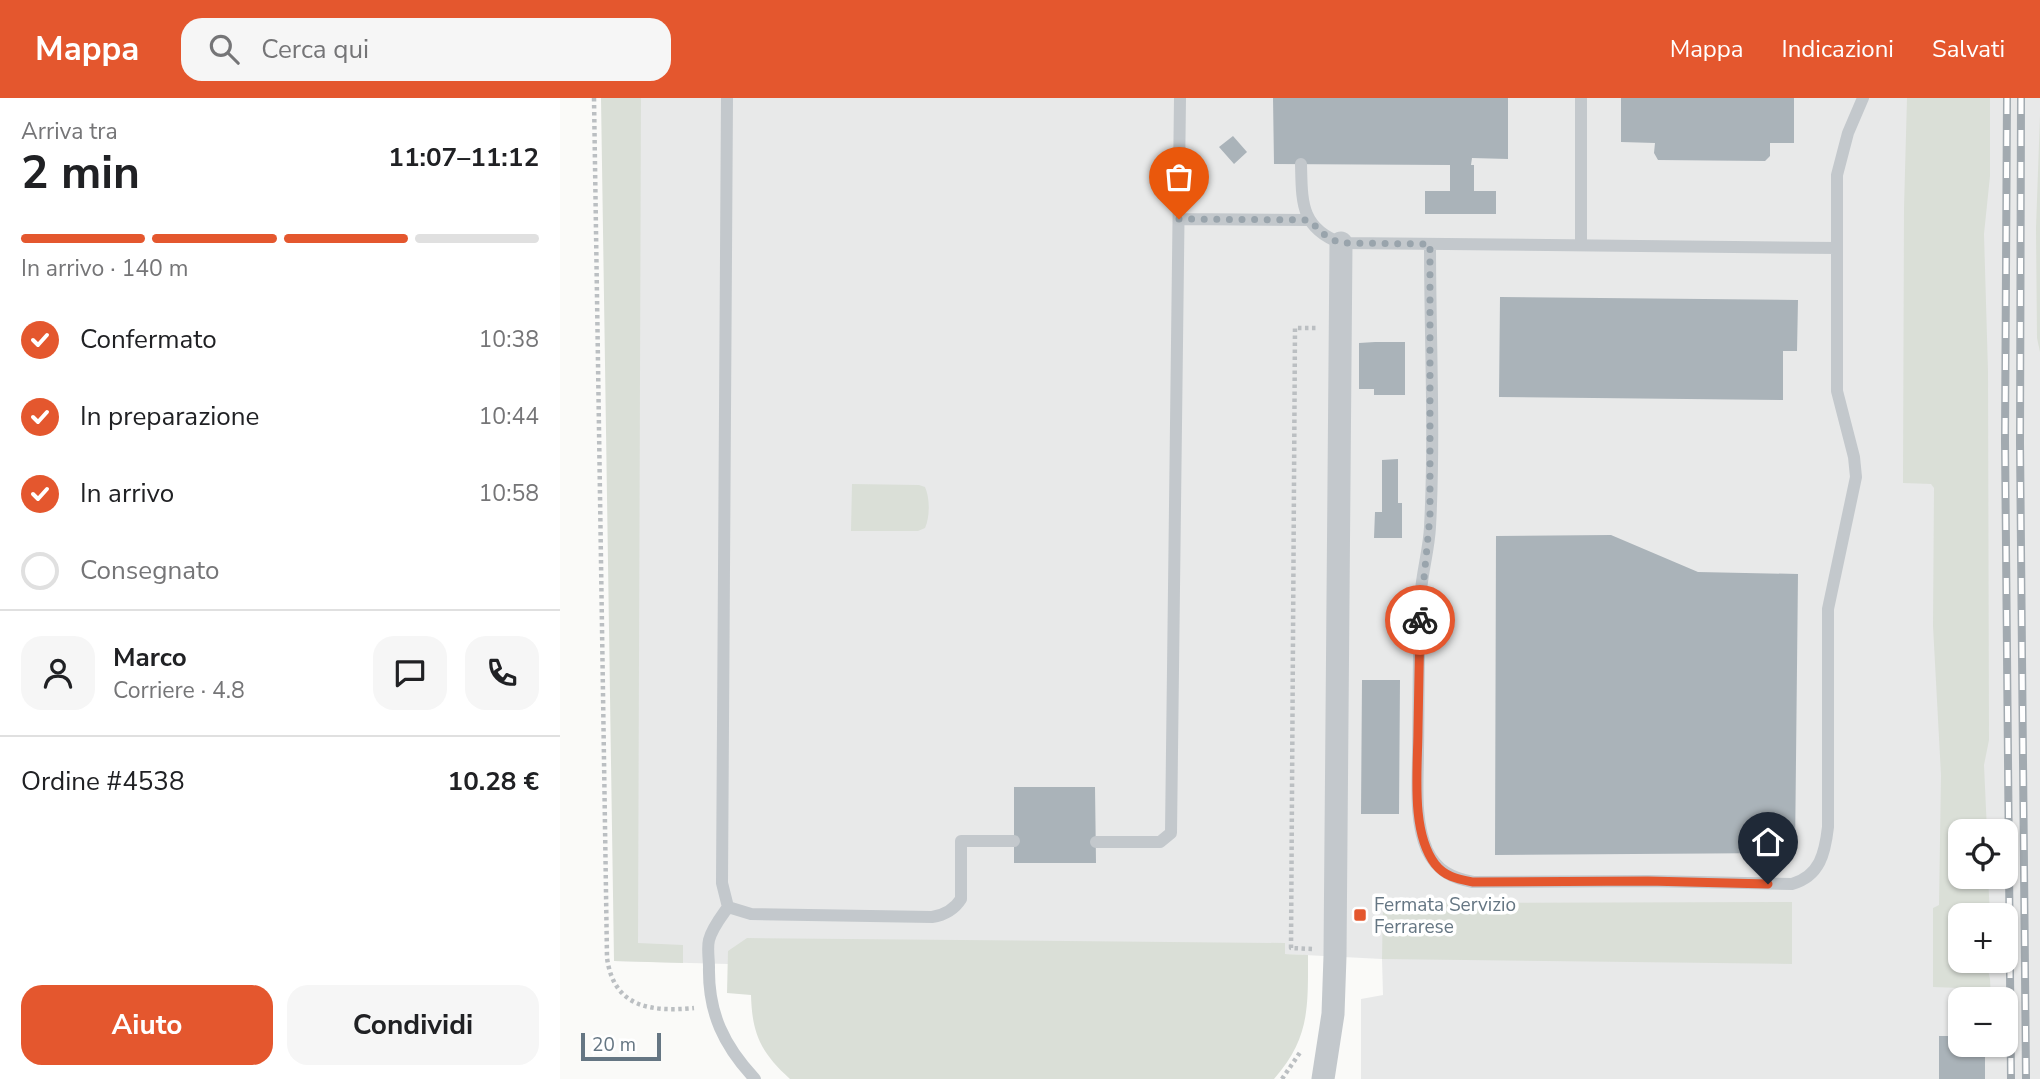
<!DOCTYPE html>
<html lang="it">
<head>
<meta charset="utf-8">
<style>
  :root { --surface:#fff; --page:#f6f6f6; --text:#202124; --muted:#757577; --line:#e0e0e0; --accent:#e4572e }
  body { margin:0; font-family:"Nunito Sans",sans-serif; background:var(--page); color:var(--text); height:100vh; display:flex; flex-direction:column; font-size:26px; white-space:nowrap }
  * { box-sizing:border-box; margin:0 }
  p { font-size:23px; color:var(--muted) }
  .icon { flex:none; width:38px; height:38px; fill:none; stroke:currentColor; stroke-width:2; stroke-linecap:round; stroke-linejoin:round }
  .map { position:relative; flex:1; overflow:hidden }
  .panel { display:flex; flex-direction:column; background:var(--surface); width:560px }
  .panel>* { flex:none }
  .tools { position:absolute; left:1388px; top:721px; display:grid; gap:14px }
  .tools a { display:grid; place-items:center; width:70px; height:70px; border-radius:14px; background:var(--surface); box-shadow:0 2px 5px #0004; font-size:35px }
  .scale { position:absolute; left:21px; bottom:18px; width:80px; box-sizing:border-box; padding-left:7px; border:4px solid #657683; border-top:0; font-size:19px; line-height:24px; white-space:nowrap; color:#657683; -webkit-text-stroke:5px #fff; paint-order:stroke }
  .pin { position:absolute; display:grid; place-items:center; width:60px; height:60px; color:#fff; margin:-72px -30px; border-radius:50% 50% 50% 0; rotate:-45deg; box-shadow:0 0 7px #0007 }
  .pin .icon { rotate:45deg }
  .courier { position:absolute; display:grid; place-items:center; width:70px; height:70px; margin:-35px; border:5px solid #e4572e; border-radius:50%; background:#fff; color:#222; box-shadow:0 2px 9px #0007 }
  .head em { font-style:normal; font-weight:700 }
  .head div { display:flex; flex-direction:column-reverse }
  .head { display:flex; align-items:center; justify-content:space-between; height:119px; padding:0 21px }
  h1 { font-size:46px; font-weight:700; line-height:52px }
  .bar { display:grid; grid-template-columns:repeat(4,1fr); gap:10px 7px; align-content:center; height:84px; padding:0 21px }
  .bar i { height:9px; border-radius:5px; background:var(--line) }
  .bar .on { background:var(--accent) }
  .bar p { grid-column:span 4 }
  .line { display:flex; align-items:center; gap:18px; padding:0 21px; border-top:2px solid var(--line) }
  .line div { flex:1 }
  .round { display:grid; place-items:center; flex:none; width:74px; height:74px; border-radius:21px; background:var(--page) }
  ol { padding:0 21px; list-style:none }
  li { display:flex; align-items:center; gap:21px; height:77px }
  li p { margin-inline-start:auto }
  li .icon { padding:7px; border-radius:50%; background:var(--accent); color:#fff; stroke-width:4 }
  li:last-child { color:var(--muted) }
  li i { width:38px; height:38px; border:4px solid var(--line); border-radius:50% }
  .cta { display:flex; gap:14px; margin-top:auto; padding:14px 21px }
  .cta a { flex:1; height:80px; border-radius:21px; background:var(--accent); color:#fff; font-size:28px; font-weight:700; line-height:80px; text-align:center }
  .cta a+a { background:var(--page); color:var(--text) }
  header { display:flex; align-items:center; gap:42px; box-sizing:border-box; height:98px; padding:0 35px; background:var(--accent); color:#fff }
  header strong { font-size:33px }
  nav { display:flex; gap:38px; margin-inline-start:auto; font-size:24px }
  .search { width:490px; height:63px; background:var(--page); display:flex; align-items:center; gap:18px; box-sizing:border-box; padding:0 24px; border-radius:21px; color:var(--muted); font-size:26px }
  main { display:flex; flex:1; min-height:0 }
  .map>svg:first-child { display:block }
  .built { fill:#e8e9e9; fill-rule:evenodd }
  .green { fill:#dadfd7 }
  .building { fill:#aab3b9 }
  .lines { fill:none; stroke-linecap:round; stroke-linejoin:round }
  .path { stroke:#bbbfc2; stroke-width:4.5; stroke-dasharray:3.5 3.5; stroke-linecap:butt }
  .service { stroke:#c3c8cc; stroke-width:12 }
  .minor { stroke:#c3c8cc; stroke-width:23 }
  .rail-casing { stroke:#a2aab0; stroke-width:8 }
  .rail { stroke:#fff; stroke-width:5; stroke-dasharray:16; stroke-linecap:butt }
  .done { stroke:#99a4ac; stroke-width:7; stroke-dasharray:0 12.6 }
  .route { stroke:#e4572e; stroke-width:9 }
  .poi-dot { fill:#e4572e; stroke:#fff; stroke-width:2.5 }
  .labels { text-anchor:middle; stroke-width:7; stroke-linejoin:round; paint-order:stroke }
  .poi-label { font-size:19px; fill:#657683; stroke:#fff; text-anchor:start }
</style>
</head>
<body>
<header>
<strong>Mappa</strong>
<div class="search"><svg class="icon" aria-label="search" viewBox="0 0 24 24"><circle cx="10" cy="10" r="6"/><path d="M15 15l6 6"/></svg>Cerca qui</div>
<nav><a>Mappa</a><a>Indicazioni</a><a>Salvati</a></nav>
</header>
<main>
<section class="panel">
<div class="head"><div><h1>2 min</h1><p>Arriva tra</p></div><em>11:07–11:12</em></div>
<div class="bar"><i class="on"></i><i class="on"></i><i class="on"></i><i></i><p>In arrivo · 140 m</p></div>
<ol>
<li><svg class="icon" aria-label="check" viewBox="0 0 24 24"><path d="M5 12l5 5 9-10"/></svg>Confermato<p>10:38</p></li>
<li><svg class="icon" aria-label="check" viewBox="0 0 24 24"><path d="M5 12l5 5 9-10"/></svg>In preparazione<p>10:44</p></li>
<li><svg class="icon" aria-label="check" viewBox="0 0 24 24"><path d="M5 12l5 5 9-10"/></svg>In arrivo<p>10:58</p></li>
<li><i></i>Consegnato</li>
</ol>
<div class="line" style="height:126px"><a class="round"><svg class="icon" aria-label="person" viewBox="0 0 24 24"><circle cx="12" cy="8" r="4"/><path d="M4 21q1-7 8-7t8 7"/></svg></a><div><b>Marco</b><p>Corriere · 4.8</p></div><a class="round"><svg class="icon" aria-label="chat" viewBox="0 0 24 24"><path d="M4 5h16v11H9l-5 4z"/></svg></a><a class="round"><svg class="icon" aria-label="phone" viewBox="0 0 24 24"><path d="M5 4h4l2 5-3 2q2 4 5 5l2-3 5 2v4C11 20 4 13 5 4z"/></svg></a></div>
<div class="line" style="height:91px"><div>Ordine #4538</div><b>10.28 €</b></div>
<div class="cta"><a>Aiuto</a><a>Condividi</a></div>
</section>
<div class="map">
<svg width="1480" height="981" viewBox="0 0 1480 981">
  <rect width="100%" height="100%" fill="#fafaf8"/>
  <!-- built -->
  <path class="built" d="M56 0H1480V981H801V901L823 897 822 861 725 856V845L168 853V866L54 863ZM1400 733H1446V779H1400ZM1400 817H1446V863H1400ZM1400 901H1446V947H1400Z"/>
  <!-- green -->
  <path class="green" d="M41 0H81L78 845 123 847V865L54 863Z
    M1347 0H1430V78L1424 136 1428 273 1429 642 1424 667 1427 733H1400V779H1428L1430 817H1400V863H1426L1430 881 1431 901H1409L1400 890 1373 889V810L1379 807 1381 677 1373 528 1374 390 1371 386 1343 385 1344 110Z
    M1480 17V254L1477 240 1476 130Z
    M292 386 359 387 365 389C370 400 370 419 365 430L358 433H291Z
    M1232 804V866L822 861 823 805Z
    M187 840 725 845V856L748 857C748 909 750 940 714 981H230C201 955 192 936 191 897L167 895 168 853Z"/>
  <!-- building -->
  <path class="building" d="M713 0H948V61L912 60 911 67H914V93H936V116H865V93H890V67L714 66Z
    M1061 0H1234V45H1210V58L1205 63 1098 62 1094 55 1095 45 1061 44Z
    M673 38 687 54 674 66 659 49Z
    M940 199 1238 202 1237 253H1223V302L939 299Z
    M815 244H845V297H814V291H799V245Z
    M838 361V405H842V440H814L815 414H822V362Z
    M1051 437 1138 474 1238 476 1235 755 935 757 936 438Z
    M802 582H840L839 716H801Z
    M454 689H535L536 765H454Z
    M1379 938H1400V947H1425V981H1379Z"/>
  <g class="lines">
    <!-- path -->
    <path class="path" d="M34 0 47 860C54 910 91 914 134 910
      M752 851 731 850 735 230H757
      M722 981 741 953"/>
    <!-- service -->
    <path class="service" d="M167 0 162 785 168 809 191 816 372 819C385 817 394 812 401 801V743H454
      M741 66C742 103 740 130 781 145L1277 150
      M619 121 749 122
      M870 146C870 240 875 336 870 429 869 450 863 471 861 492 858 545 859 599 858 652 858 685 854 722 867 752 877 773 892 780 913 784L1088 783 1232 786C1260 778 1265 755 1268 729V511L1296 379 1294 359 1277 293V77L1288 35 1303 0
      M1021 147V0
      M536 744H600L611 735 620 0
      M168 809C161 819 152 830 149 842 147 850 149 861 149 869 148 915 164 948 195 981"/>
    <!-- minor -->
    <path class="minor" d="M763 981 773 916 775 858 781 145"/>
    <!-- rail casing -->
    <g class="rail-casing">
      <path id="rail" d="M1447 0 1445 343 1451 981
        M1461 0 1460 345 1466 981"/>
    </g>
    <!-- rail -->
    <use href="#rail" class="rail"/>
  </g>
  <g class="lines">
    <!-- done -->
    <path class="done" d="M619 121 749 122 768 140 781 145 870 146V418L860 522"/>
    <!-- route -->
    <path class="route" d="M860 522C859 558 859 594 858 630 858 670 850 733 875 766 885 779 898 781 913 784L1088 783 1208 786"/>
  </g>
  <!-- markers -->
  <rect class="poi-dot" x="793" y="810" width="14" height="14" rx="3.5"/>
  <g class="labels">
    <!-- poi labels -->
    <g class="poi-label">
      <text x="814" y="813">Fermata Servizio<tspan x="814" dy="22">Ferrarese</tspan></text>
    </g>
  </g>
</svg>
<div class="tools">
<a><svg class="icon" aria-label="locate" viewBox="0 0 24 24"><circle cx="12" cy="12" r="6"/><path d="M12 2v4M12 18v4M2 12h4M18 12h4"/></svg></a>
<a>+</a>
<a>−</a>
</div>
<div class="scale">20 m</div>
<div class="pin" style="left:619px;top:121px;background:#ea580c"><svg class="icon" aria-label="bag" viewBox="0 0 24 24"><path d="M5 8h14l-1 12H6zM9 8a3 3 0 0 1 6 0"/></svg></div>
<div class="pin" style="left:1208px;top:786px;background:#1f2937"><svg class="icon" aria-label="home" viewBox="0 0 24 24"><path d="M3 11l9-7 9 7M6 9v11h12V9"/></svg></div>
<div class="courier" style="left:860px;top:522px"><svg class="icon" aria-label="bike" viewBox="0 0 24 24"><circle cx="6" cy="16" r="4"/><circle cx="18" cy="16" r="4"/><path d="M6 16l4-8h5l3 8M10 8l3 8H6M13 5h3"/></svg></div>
</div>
</main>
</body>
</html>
